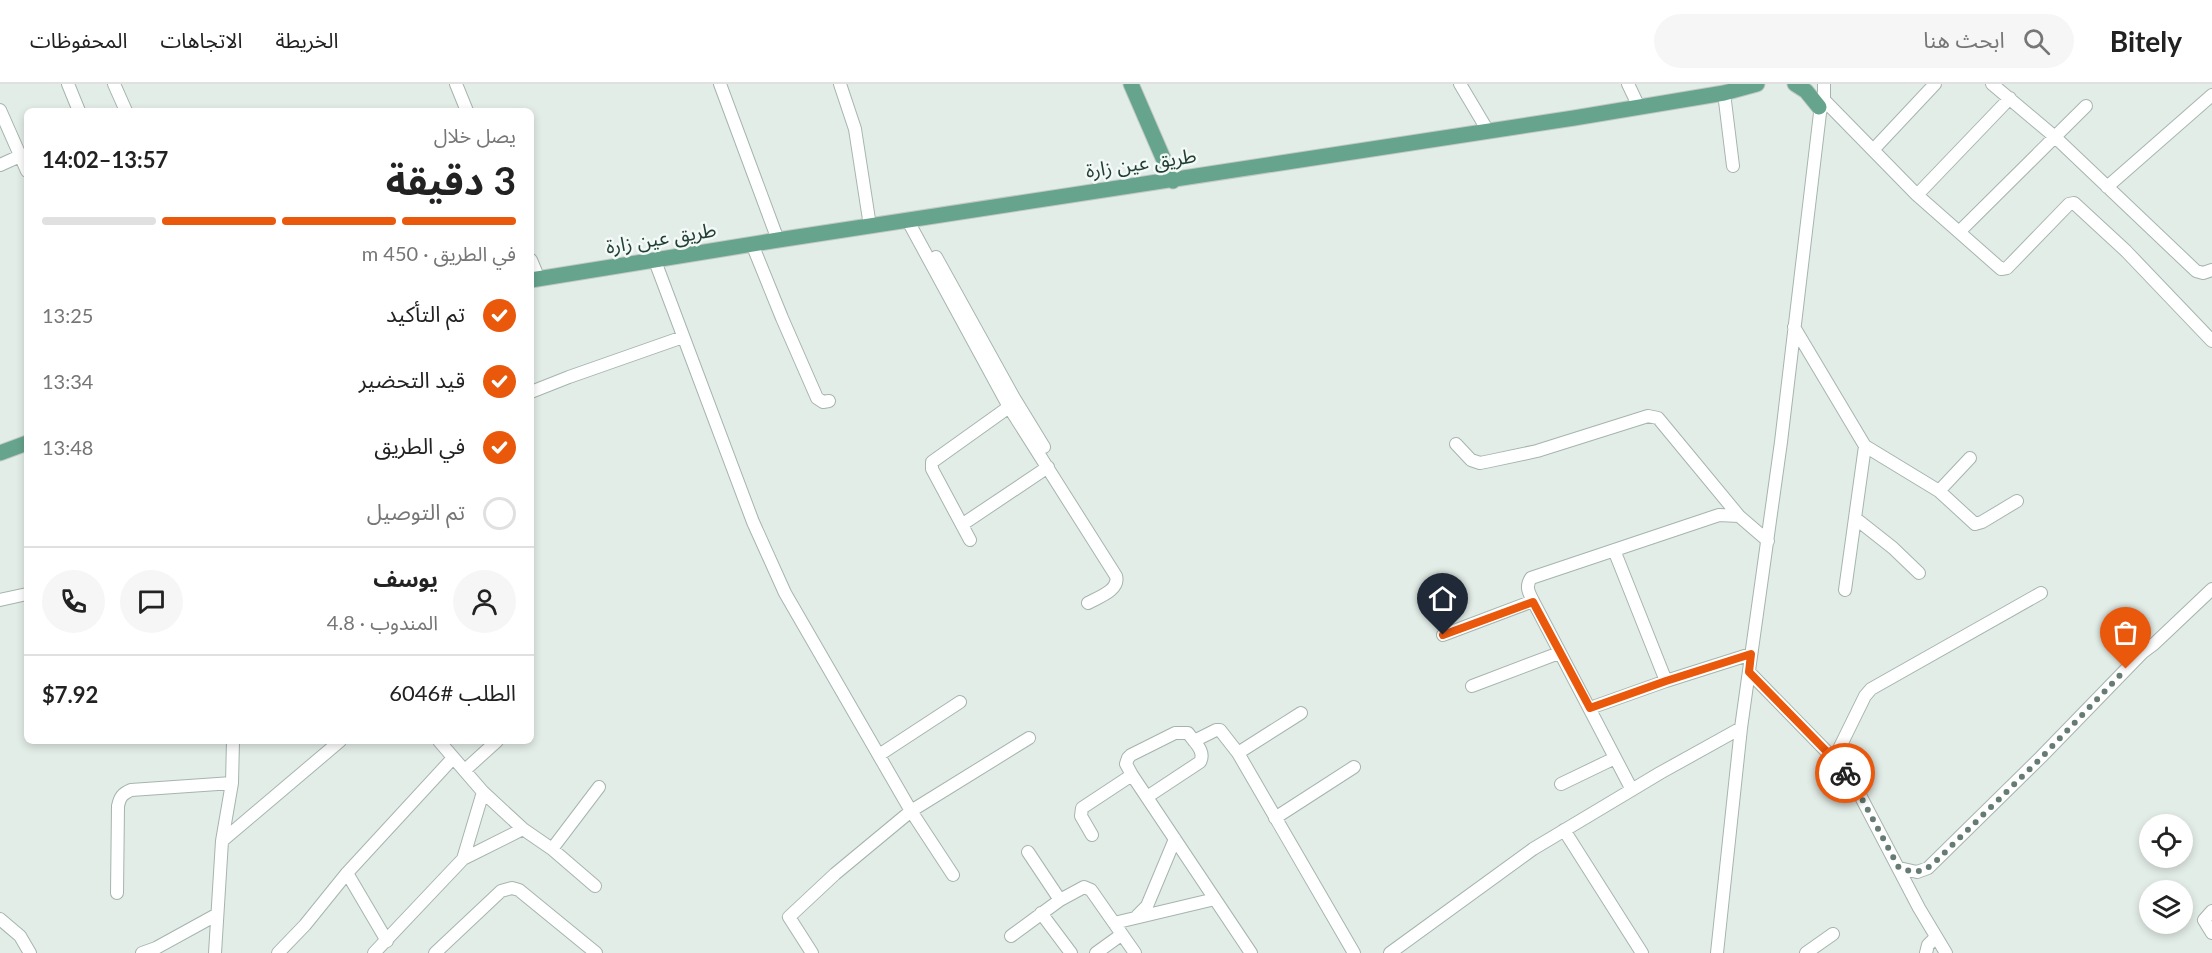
<!DOCTYPE html>
<html lang="ar">
<head>
<meta charset="utf-8">
<style>
  :root { --surface:#fff; --page:#f6f6f6; --text:#222; --muted:#767676; --line:#e0e0e0; --accent:#ea580c }
  body { margin:0; font-family:Lato,"Noto Sans Arabic",sans-serif; background:var(--page); color:var(--text); direction:rtl; height:100vh; display:flex; flex-direction:column; font-size:22px; white-space:nowrap }
  * { box-sizing:border-box; margin:0 }
  p { font-size:20px; color:var(--muted) }
  .icon { flex:none; width:33px; height:33px; fill:none; stroke:currentColor; stroke-width:2; stroke-linecap:round; stroke-linejoin:round }
  .map { position:relative; flex:1; overflow:hidden; direction:ltr }
  .sheet { position:absolute; left:24px; top:24px; width:510px; height:636px; display:flex; flex-direction:column; background:var(--surface); border-radius:9px; box-shadow:0 3px 9px #0003; direction:rtl }
  .sheet>* { flex:none }
  .controls { position:absolute; left:2139px; top:730px; display:grid; gap:12px }
  .controls a { display:grid; place-items:center; width:54px; height:54px; border-radius:50%; background:var(--surface); box-shadow:0 3px 9px #0003; font-size:30px }
  .pin { position:absolute; display:grid; place-items:center; width:51px; height:51px; color:#fff; margin:-62px -26px; border-radius:50% 50% 50% 0; rotate:-45deg; box-shadow:0 0 6px #0007 }
  .pin .icon { rotate:45deg }
  .courier { position:absolute; display:grid; place-items:center; width:60px; height:60px; margin:-30px; border:4px solid #ea580c; border-radius:50%; background:#fff; color:#222; box-shadow:0 2px 8px #0007 }
  .summary em { font-style:normal; font-weight:700 }
  .summary div { display:flex; flex-direction:column-reverse }
  .summary { display:flex; align-items:center; justify-content:space-between; height:102px; padding:0 18px }
  h1 { font-size:39px; font-weight:700; line-height:45px }
  .bar { display:grid; grid-template-columns:repeat(4,1fr); gap:9px 6px; align-content:center; height:72px; padding:0 18px }
  .bar i { height:8px; border-radius:4px; background:var(--line) }
  .bar .on { background:var(--accent) }
  .bar p { grid-column:span 4 }
  .line { display:flex; align-items:center; gap:15px; padding:0 18px; border-top:2px solid var(--line) }
  .line div { flex:1 }
  .round { display:grid; place-items:center; flex:none; width:63px; height:63px; border-radius:32px; background:var(--page) }
  ol { padding:0 18px; list-style:none }
  li { display:flex; align-items:center; gap:18px; height:66px }
  li p { margin-inline-start:auto }
  li .icon { padding:6px; border-radius:50%; background:var(--accent); color:#fff; stroke-width:4 }
  li:last-child { color:var(--muted) }
  li i { width:33px; height:33px; border:3px solid var(--line); border-radius:50% }
  header { display:flex; align-items:center; gap:36px; box-sizing:border-box; height:84px; padding:0 30px; background:var(--surface); border-bottom:2px solid var(--line) }
  header strong { font-size:28px }
  nav { display:flex; gap:33px; margin-inline-start:auto; font-size:21px }
  .search { width:420px; height:54px; background:var(--page); display:flex; align-items:center; gap:15px; box-sizing:border-box; padding:0 21px; border-radius:33px; color:var(--muted); font-size:22px }
  .map>svg:first-child { display:block }
  .lines { fill:none; stroke-linecap:round; stroke-linejoin:round }
  .minor-casing { stroke:#a5b5ae; stroke-width:14 }
  .major-casing { stroke:#c1c9c6; stroke-width:17 }
  .minor { stroke:#fff; stroke-width:12 }
  .major { stroke:#66a48d; stroke-width:15 }
  .done { stroke:#667c73; stroke-width:6; stroke-dasharray:0 10.8 }
  .route { stroke:#ea580c; stroke-width:8 }
  .labels { text-anchor:middle; stroke-width:5; stroke-linejoin:round; paint-order:stroke }
  .street-label { font-size:20px; fill:#223f34; stroke:#f3f9f6 }
</style>
</head>
<body>
<header>
<strong>Bitely</strong>
<div class="search"><svg class="icon" aria-label="search" viewBox="0 0 24 24"><circle cx="10" cy="10" r="6"/><path d="M15 15l6 6"/></svg>ابحث هنا</div>
<nav><a>الخريطة</a><a>الاتجاهات</a><a>المحفوظات</a></nav>
</header>
<div class="map">
<svg width="2212" height="869" viewBox="0 0 2212 869">
  <rect width="100%" height="100%" fill="#e3ede7"/>
  <g class="lines">
    <!-- minor casing -->
    <g class="minor-casing">
      <path id="minor" d="M68 0 79 27
        M114 0 126 27
        M456 0 467 27
        M720 0 778 156
        M840 0 855 45 870 142
        M1460 0 1488 47
        M1628 0 1639 23
        M1992 0 2055 53 2196 187 2203 189 2212 186
        M1724 9 1733 82
        M1824 16 1917 111 2001 185 2007 184 2069 120 2074 119 2126 167 2212 257
        M0 26 27 87
        M1873 66 1935 0
        M0 81 20 72
        M2107 103 2212 11
        M1917 111 2010 14
        M908 137 1009 323 1116 492C1120 506 1099 513 1088 519
        M1960 147 2086 22
        M752 160 782 234 817 314 823 318 829 317
        M936 173 1014 314 1044 363
        M531 176 539 195
        M655 177 753 438 785 509 911 727 953 791
        M1794 243 1865 362 1939 407 1975 440 1982 438 2017 417
        M531 308 569 293 683 253
        M1456 360 1471 376 1480 379 1490 377 1537 367 1648 332 1658 334 1739 432
        M1939 407 1970 374
        M1855 434 1893 464 1919 489
        M963 440 1048 383
        M970 456 932 385V378L1009 323
        M1614 466 1666 597
        M1845 506 1865 362
        M0 516 27 510
        M1443 551 1533 517
        M1749 588 1834 675 1847 692 1861 713 1919 824 1946 869
        M1472 602 1559 569
        M1590 624 1666 597 1751 570
        M439 657 483 708 523 745 552 765 595 802
        M1194 657 1216 646H1220L1238 669 1354 869
        M1238 669 1301 629
        M879 671 960 618
        M1834 675 1865 612 1871 605 2041 509
        M465 686 497 657
        M1561 700 1615 674
        M1632 706 1533 517C1529 509 1525 503 1531 494L1719 431 1739 432 1768 457
        M1147 713 1200 678C1206 667 1194 658 1188 649H1175L1131 671 1128 674 1126 680 1132 691 1251 869
        M1275 734 1354 683
        M1564 746 1642 869
        M1092 751 1081 732 1082 724 1132 691
        M222 757 340 657
        M552 765 599 703
        M1028 768 1060 816
        M463 775 523 745
        M1899 784 1917 788 1928 784 2041 673 2142 569 2154 560 2212 505
        M347 789 387 857
        M117 809 118 722C120 713 122 710 131 706L232 699
        M2212 827 2204 836 2212 849
        M1041 829 1071 869
        M1137 832 1147 822 1175 755
        M0 835 20 852 30 869
        M1114 839 1215 815
        M1011 852 1060 816 1084 803 1091 806 1135 869
        M142 869 156 864 216 831
        M215 869 222 757 232 699 233 657
        M278 869 305 841 347 789 453 674
        M374 869 463 775 483 708
        M435 869 501 807 512 804 519 806 596 869
        M812 869 789 833 835 790 911 727 1029 654
        M1096 869 1121 851
        M1390 869 1533 765 1660 689 1741 644
        M1717 869 1741 644 1781 358 1820 29 1824 16V0
        M1806 869 1833 850
        M1926 869 1928 861 1936 853"/>
    </g>
    <!-- major casing -->
    <g class="major-casing">
      <path id="major" d="M1131 0 1173 97
        M1795 0 1806 7 1819 23
        M531 196 778 156 1574 34 1724 9 1757 0
        M0 369 27 359"/>
    </g>
    <!-- minor -->
    <use href="#minor" class="minor"/>
    <!-- major -->
    <use href="#major" class="major"/>
  </g>
  <g class="lines">
    <!-- done -->
    <path class="done" d="M1845 689 1861 713 1899 784C1914 789 1923 789 1935 778L2041 674 2126 585"/>
    <!-- route -->
    <path class="route" d="M1443 551 1533 518 1590 624 1666 597 1751 570 1749 588 1834 675 1845 689"/>
  </g>
  <g class="labels">
    <!-- street labels -->
    <g class="street-label">
      <text transform="translate(1141 79) rotate(-8)" y="7">طريق عين زارة</text>
      <text transform="translate(661 154) rotate(-9)" y="7">طريق عين زارة</text>
    </g>
  </g>
</svg>
<div class="controls">
<a><svg class="icon" aria-label="locate" viewBox="0 0 24 24"><circle cx="12" cy="12" r="6"/><path d="M12 2v4M12 18v4M2 12h4M18 12h4"/></svg></a>
<a><svg class="icon" aria-label="layers" viewBox="0 0 24 24"><path d="M12 4l9 5-9 5-9-5zM3 14l9 5 9-5"/></svg></a>
</div>
<div class="pin" style="left:2126px;top:585px;background:#ea580c"><svg class="icon" aria-label="bag" viewBox="0 0 24 24"><path d="M5 8h14l-1 12H6zM9 8a3 3 0 0 1 6 0"/></svg></div>
<div class="pin" style="left:1443px;top:551px;background:#1f2937"><svg class="icon" aria-label="home" viewBox="0 0 24 24"><path d="M3 11l9-7 9 7M6 9v11h12V9"/></svg></div>
<div class="courier" style="left:1845px;top:689px"><svg class="icon" aria-label="bike" viewBox="0 0 24 24"><circle cx="6" cy="16" r="4"/><circle cx="18" cy="16" r="4"/><path d="M6 16l4-8h5l3 8M10 8l3 8H6M13 5h3"/></svg></div>
<section class="sheet">
<div class="summary"><div><h1>3 دقيقة</h1><p>يصل خلال</p></div><em>13:57–14:02</em></div>
<div class="bar"><i class="on"></i><i class="on"></i><i class="on"></i><i></i><p>في الطريق · 450 m</p></div>
<ol>
<li><svg class="icon" aria-label="check" viewBox="0 0 24 24"><path d="M5 12l5 5 9-10"/></svg>تم التأكيد<p>13:25</p></li>
<li><svg class="icon" aria-label="check" viewBox="0 0 24 24"><path d="M5 12l5 5 9-10"/></svg>قيد التحضير<p>13:34</p></li>
<li><svg class="icon" aria-label="check" viewBox="0 0 24 24"><path d="M5 12l5 5 9-10"/></svg>في الطريق<p>13:48</p></li>
<li><i></i>تم التوصيل</li>
</ol>
<div class="line" style="height:108px"><a class="round"><svg class="icon" aria-label="person" viewBox="0 0 24 24"><circle cx="12" cy="8" r="4"/><path d="M4 21q1-7 8-7t8 7"/></svg></a><div><b>يوسف</b><p>المندوب · 4.8</p></div><a class="round"><svg class="icon" aria-label="chat" viewBox="0 0 24 24"><path d="M4 5h16v11H9l-5 4z"/></svg></a><a class="round"><svg class="icon" aria-label="phone" viewBox="0 0 24 24"><path d="M5 4h4l2 5-3 2q2 4 5 5l2-3 5 2v4C11 20 4 13 5 4z"/></svg></a></div>
<div class="line" style="height:78px"><div>الطلب #6046</div><b>$7.92</b></div>
</section>
</div>
</body>
</html>
